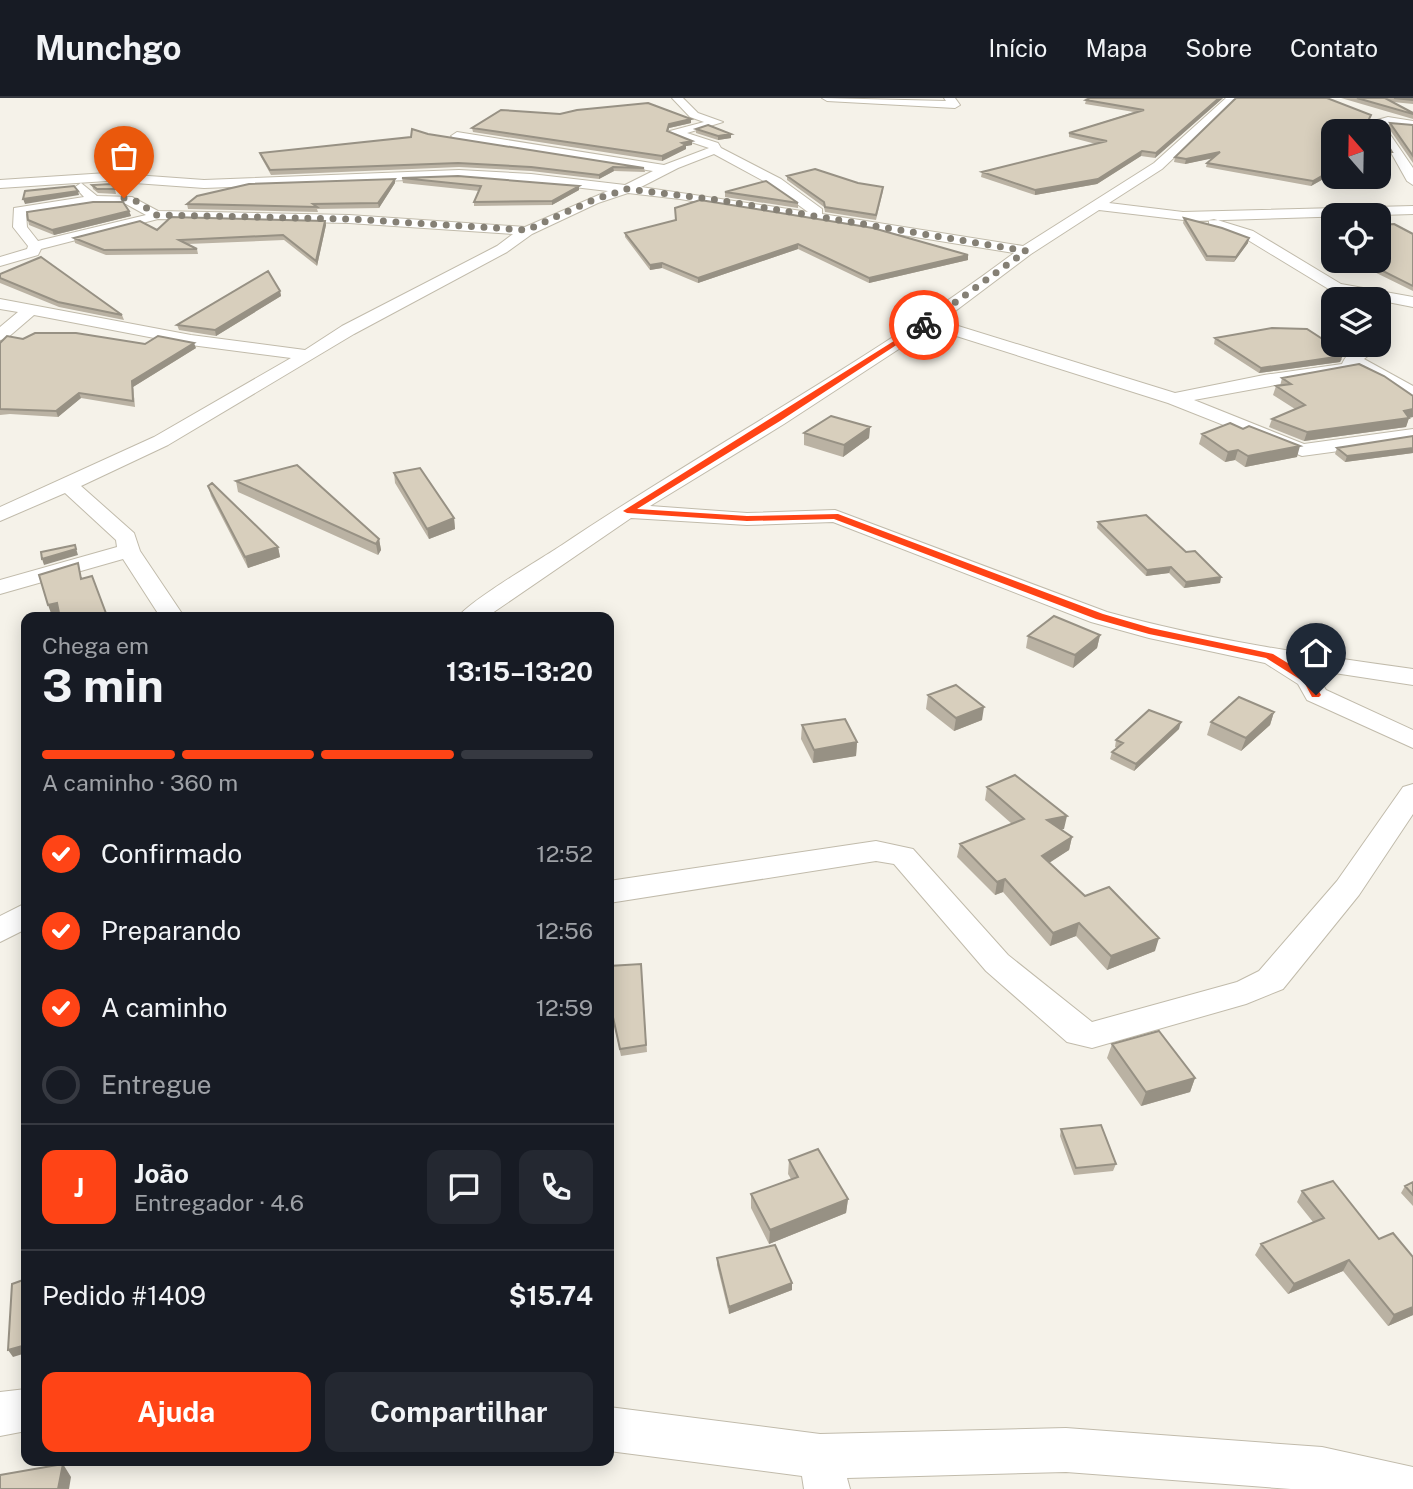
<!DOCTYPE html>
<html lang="pt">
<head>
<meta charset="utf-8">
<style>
  :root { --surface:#171b24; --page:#242831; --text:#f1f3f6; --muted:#9ea1a6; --line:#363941; --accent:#ff4416 }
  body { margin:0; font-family:"Public Sans",sans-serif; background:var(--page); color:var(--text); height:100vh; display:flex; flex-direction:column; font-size:26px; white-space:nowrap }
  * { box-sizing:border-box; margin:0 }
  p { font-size:23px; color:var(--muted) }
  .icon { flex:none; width:38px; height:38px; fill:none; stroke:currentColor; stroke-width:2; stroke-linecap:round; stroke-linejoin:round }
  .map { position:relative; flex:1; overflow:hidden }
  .side { position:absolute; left:21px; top:514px; width:593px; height:854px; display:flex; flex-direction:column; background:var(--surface); border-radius:14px; box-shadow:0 4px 18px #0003 }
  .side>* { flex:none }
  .needle { width:46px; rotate:340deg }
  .tools { position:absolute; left:1321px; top:21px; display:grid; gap:14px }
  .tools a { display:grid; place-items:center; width:70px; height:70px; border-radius:14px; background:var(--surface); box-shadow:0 4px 18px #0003; font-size:35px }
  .pin { position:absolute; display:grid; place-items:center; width:60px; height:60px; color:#fff; margin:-72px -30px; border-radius:50% 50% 50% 0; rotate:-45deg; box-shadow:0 0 7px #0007 }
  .pin .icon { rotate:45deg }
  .courier { position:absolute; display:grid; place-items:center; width:70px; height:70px; margin:-35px; border:5px solid #ff4416; border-radius:50%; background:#fff; color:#222; box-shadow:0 2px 9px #0007 }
  .summary em { font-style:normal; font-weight:700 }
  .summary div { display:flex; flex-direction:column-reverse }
  .summary { display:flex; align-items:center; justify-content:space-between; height:119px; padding:0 21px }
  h1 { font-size:46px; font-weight:700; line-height:52px }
  .bar { display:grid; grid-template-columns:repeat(4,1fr); gap:10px 7px; align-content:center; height:84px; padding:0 21px }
  .bar i { height:9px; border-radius:5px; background:var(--line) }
  .bar .active { background:var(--accent) }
  .bar p { grid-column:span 4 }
  .line { display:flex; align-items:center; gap:18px; padding:0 21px; border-top:2px solid var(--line) }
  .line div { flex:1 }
  .round { display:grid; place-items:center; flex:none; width:74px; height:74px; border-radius:14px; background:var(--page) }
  ol { padding:0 21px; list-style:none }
  li { display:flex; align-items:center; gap:21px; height:77px }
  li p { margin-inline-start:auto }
  li .icon { padding:7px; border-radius:50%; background:var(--accent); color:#fff; stroke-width:4 }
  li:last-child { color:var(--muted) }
  li i { width:38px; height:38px; border:4px solid var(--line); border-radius:50% }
  .primary-button { display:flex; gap:14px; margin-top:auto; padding:14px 21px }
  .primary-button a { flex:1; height:80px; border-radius:14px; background:var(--accent); color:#fff; font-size:28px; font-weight:700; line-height:80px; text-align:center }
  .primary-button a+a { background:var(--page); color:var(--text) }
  header { display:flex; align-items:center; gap:42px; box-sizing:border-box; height:98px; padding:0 35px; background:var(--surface); border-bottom:2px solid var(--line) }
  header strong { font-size:33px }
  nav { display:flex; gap:38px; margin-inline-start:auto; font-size:24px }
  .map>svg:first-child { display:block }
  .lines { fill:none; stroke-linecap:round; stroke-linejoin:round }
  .street-casing { stroke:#c1bbab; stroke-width:2 }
  .street { fill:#fff; fill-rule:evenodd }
  .wall { fill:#bab2a3 }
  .shaded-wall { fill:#979184 }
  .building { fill:#d8cfbd; stroke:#979184; stroke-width:2 }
  .route { fill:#ff4416 }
  .done { stroke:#858075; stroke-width:7; stroke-dasharray:0 12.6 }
</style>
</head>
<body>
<header>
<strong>Munchgo</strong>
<nav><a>Início</a><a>Mapa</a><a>Sobre</a><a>Contato</a></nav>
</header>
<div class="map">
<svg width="1413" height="1391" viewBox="0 0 1413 1391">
  <rect width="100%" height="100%" fill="#f5f2e9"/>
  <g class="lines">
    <!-- street casing -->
    <g class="street-casing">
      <path id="street" d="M672 0H683L698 15 723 24 687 35 718 45 721 50 781 81 822 111V116L1023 148 1154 65 1226 0H1237L1162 71 1109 105 1183 114 1413 108V116L1192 123 1099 112 1031 156 942 223 1175 295 1264 277 1342 266C1349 250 1364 247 1379 247V243L1381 247 1364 261 1413 288V300L1358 272 1194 302 1304 346 1413 331V343L1302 358 1168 305 931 230 784 326 650 408 747 415 835 412 1107 514C1208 542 1310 557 1413 571V587L1308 571 1317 577 1326 592 1413 632V650L1307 602 1298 586 1265 565 1149 540 1091 524 833 424 747 427 631 420 485 520H457C469 503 541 461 562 447 711 347 870 263 1014 155L680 101 628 95 598 105 532 136 507 154 354 236 168 347 81 388 134 435 140 453 185 520H161L123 461 0 496V482L117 449 116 442 65 395 0 423V409L154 339 291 260 191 247 34 217 6 241 0 242V229L18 214 0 211V201L191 237 305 252 342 228 497 148 513 136 349 125 158 121 41 151 38 157 0 168V159L27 151 28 148 13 129 14 110 84 99 75 89 81 85 97 98 132 99 158 113 349 117 525 129 608 93 531 84 459 80 204 90 107 83 0 90V82L107 75 204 82 459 72 531 76 625 87 653 73 457 42 451 38 457 34 664 67 709 50 670 37V33L704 24 690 19ZM714 56 771 87 808 114 641 89 678 70ZM94 106H126L146 117 38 143 27 129 26 116Z
        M822 0 946 3 944 0H955L960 7 955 10 827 3Z
        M1388 19 1413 23V29L1383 26 1413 70V87L1407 83 1379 33 1370 24Z
        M1214 121 1253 133 1341 186 1413 199V209L1362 199 1364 201H1345L1243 139 1209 128V122Z
        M1413 686V716L1359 797 1283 891 1246 906 1092 950 1067 944 986 873 894 766 876 763 609 805V783L876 743 913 751 1008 857 1092 924 1237 884 1259 873 1337 783 1403 689Z
        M26 805V831L0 844V818Z
        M26 1291V1333L0 1338V1294Z
        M609 1309 820 1336 1066 1330 1322 1349 1413 1369V1391H1291L1066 1374 847 1380 850 1391H804L802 1378 609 1353Z"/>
    </g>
    <!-- street -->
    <use href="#street" class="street"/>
  </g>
  <!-- wall -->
  <path class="wall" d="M1084 0H1223L1155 60 1141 58 1097 86 1035 97 981 79 982 74 1096 46 1069 39V35L1134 14 1085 6 1086 2 1089 1Z
    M1236 0H1327L1371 17 1369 21 1378 30 1392 54 1391 59 1379 58V33H1334V75L1311 88 1206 69 1207 65 1212 60 1185 66 1174 64 1175 59Z
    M1341 0H1413V6L1393 4 1413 15V21Z
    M691 25 669 30 668 33 692 47 686 48V51L662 63 473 34 472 30Z
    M1390 25 1413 27V65L1388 29Z
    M696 31 731 36V40L718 42 696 35Z
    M428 36 644 70 645 74 614 73 599 81 531 73 459 69 271 77 261 59 260 55 411 39Z
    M787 78 883 93 876 122 825 114 824 109 787 82Z
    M402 80 579 92 552 107 474 108V104L479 93 403 85Z
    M395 85 379 110 317 111 318 114 188 111 187 106Z
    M92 87 115 91 116 96 98 95 93 91Z
    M725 94 798 105V110L725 99Z
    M129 113 131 118 54 137 29 127 28 122Z
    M1184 120 1248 145 1234 164 1206 163 1183 125Z
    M325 123 326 127 317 168 284 142 188 146 197 151 198 156 106 157 75 145 74 140 157 132Z
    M625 135 968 157V162L869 185 798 151 698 185 662 170 650 172 625 139Z
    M1413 136V193L1352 163H1379Z
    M0 176 122 217 124 222 59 209 0 185Z
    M280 193 281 198 216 238 179 232 177 227Z
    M1215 240 1342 261 1340 264 1259 275 1214 246Z
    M23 241 145 246 196 250 133 289 135 309 81 300 58 319 10 316 0 317V245Z
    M1282 280 1413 298V319L1409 320 1406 329 1304 343 1269 329 1272 321 1295 311 1273 297 1276 288H1280Z
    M870 329 869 340 843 359 804 347V335Z
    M1202 336 1297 359 1245 369 1235 362 1225 364 1199 346Z
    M1413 338V355L1345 364 1335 356 1337 350Z
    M394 375 454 420 455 431 429 441 395 385Z
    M236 383 379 441 381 452 378 457 238 394Z
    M208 388 278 449 280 459 248 470 211 398Z
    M1098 424 1186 454 1221 479 1220 485 1184 490 1169 475 1146 478 1097 430Z
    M1100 537 1097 550 1073 570 1026 550 1028 538Z
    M928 597 982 622 954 633 926 611Z
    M1274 614 1270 627 1241 653 1207 637 1211 624Z
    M802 627 857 644 856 658 813 665 801 641Z
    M1179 631 1134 673 1110 661 1112 654 1117 650 1115 649 1116 642Z
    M987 689 1064 731H1061L1072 739 1069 752 1049 764 1085 798 1155 853 1107 872 1076 838 1050 848 1003 794 995 797 957 759 960 746 1012 726 985 702Z
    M641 866 647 954 621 958 610 908H609V868Z
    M1112 946 1195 980 1190 994 1141 1008 1107 960Z
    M1061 1031 1116 1066 1113 1073 1074 1077 1060 1038Z
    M789 1062 848 1101 846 1115 769 1146 751 1110V1096L791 1081 788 1076Z
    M1413 1084V1108L1401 1095 1405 1088Z
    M1302 1093 1379 1141 1413 1159V1217L1388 1228 1343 1173 1288 1196 1255 1157 1261 1146 1313 1124 1297 1104Z
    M717 1160 792 1192 729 1216 717 1167Z"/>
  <!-- shaded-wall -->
  <path class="shaded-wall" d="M1219 0H1223L1155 60 1156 55Z
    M691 21V25L669 30 667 37 669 26Z
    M731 36V40L718 42V38Z
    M692 43V47L686 48V51L662 63V58L682 45Z
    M1142 53 1141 58 1097 86 1035 97V92Z
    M1220 54 1219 59 1185 66 1186 61Z
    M613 69 614 73 599 81V77Z
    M1334 71V75L1311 88 1313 83Z
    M395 81V85L379 110 378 105Z
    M579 88V92L552 107V103Z
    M78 93 79 97 25 106 23 101Z
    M129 113 131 118 54 137 52 132Z
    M325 123 326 127 317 168 316 163Z
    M1249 140 1248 145 1234 164 1236 159Z
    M798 146V151L698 185V180Z
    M968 157V162L869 185V180Z
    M662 165V170L650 172V167Z
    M280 193 281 198 216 238 215 232Z
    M194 245 196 250 133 289 135 309 132 283Z
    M1344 255 1340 264 1259 275 1261 270Z
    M79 295 81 300 58 319 56 313Z
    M1413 311V319L1401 321 1404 313Z
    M1409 320 1406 329 1304 343 1307 334Z
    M870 329 869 340 843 359 844 347Z
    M1300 348 1297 359 1245 369 1248 358Z
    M1413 350V355L1345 364 1347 358Z
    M1238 352 1235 362 1225 364 1228 354Z
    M454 420 455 431 429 441 427 431Z
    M379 441 381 452 378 457 376 446Z
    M75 447 78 457 44 467 42 461Z
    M278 449 280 459 248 470 245 459Z
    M1171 469 1169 475 1146 478 1147 472Z
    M1221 479 1220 485 1184 490 1186 484Z
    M57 505 61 516 52 518 48 507Z
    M1100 537 1097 550 1073 570 1075 557Z
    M984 609 982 622 954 633 956 620Z
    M1274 614 1270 627 1241 653 1246 640Z
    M1181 624 1179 631 1134 673 1136 666Z
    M857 644 856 658 813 665 814 652Z
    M1067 718 1064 731 1044 735 1047 722Z
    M1072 739 1069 752 1040 771 1042 758Z
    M1005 781 1003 794 995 797 997 784Z
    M1079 825 1076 838 1050 848 1053 835Z
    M1159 840 1155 853 1107 872 1111 858Z
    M1195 980 1190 994 1141 1008 1146 994Z
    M848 1101 846 1115 769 1146 770 1132Z
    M1349 1162 1343 1173 1288 1196 1294 1186Z
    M792 1185V1192L729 1216V1209Z
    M1413 1209V1217L1388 1228 1394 1217Z
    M26 1247V1255L13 1259 8 1252Z
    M63 1366 71 1379 69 1391H58Z"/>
  <!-- building -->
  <path class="building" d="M1090 0H1219L1156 55 1142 53 1098 81 1035 92 982 74 1107 43 1069 35 1144 12 1086 2Z
    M1236 0H1327L1371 17 1369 21 1378 30 1392 54H1379V33H1334V71L1313 83 1207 65 1220 54 1186 61 1175 59Z
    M1357 0H1385L1413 15V16Z
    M1394 0H1413V2Z
    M648 5 691 21 669 26 667 33 692 43 682 45 686 47 662 58 472 30 501 12 560 16 577 12Z
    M1390 25 1413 27V58Z
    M708 27 731 36 718 38 696 31Z
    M412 31 428 36 644 70 613 69 599 77 531 69 458 65 270 72 260 55 411 39Z
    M815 71 858 85 883 89 876 117 825 109 824 104 787 78Z
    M458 78 579 88 552 103 474 104 481 88 402 80Z
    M395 81 378 105 313 106 317 109 187 106 197 98 249 86Z
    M766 83 798 105 725 94Z
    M111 86 115 91H97L92 87Z
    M74 88 78 93 23 101 25 93Z
    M700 102 873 130 968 157 869 180 798 146 698 180 662 165 650 167 625 135 676 122 675 110Z
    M93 104H123L129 113 52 132 28 122 27 114Z
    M171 119 325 123 316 163 283 137 179 142 197 151 104 152 74 140 140 123 157 132Z
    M1184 120 1222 130 1249 140 1236 159 1207 158Z
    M1394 126 1413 136V188L1363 163H1379V127Z
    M41 159 122 217 58 204 0 180V176Z
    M268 173 280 193 215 232 177 227Z
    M1272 230 1307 231 1344 255 1342 258 1261 270 1215 240Z
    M35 235H76L145 246 158 238 194 245 132 283 133 303 79 295 56 313 0 311V245L7 238 23 241Z
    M1359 266 1384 278 1413 298V311L1404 313 1409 320 1307 334 1272 321 1305 307 1276 288 1291 286 1282 280Z
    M831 318 870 329 844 347 804 335Z
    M1230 325 1243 331 1249 328 1300 348 1248 358 1238 352 1228 354 1202 336Z
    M1413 338V350L1347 358 1337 350Z
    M297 367 379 441 376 446 236 383Z
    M420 370 454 420 427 431 394 375Z
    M212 385 278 449 245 459 208 388Z
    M1146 417 1186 454 1195 453 1221 479 1186 484 1171 469 1147 472 1098 424Z
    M75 447 76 451 42 461 41 454Z
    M78 465 81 481 92 478 107 518 98 520H60L57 505 48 507 39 477Z
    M1054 518 1100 537 1075 557 1028 538Z
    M956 587 984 609 956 620 928 597Z
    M1239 599 1274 614 1246 640 1211 624Z
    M1149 612 1181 624 1136 666 1112 654 1123 645 1116 642Z
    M845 621 857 644 814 652 802 627Z
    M1015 677 1067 718 1047 722 1072 739 1042 758 1085 798 1109 789 1159 840 1111 858 1079 825 1053 835 1005 781 997 784 960 746 1024 721 987 689Z
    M641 866 646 947 620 951 609 901V868Z
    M1159 933 1195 980 1146 994 1112 946Z
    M1101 1027 1116 1066 1076 1070 1061 1031Z
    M818 1051 848 1101 770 1132 751 1096 798 1079 789 1062Z
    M1333 1083 1379 1141 1393 1135 1413 1159V1209L1394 1217 1349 1162 1294 1186 1261 1146 1324 1120 1302 1093Z
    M1413 1084V1097L1405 1088Z
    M775 1147 792 1185 729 1209 717 1160Z
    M26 1181V1247L8 1252 12 1186Z
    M63 1366 58 1391H0V1377Z"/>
  <!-- route -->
  <path class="route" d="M921 226 927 227 780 323 637 411 747 418 838 416 1103 516 1151 530 1273 556 1312 580 1321 597 1319 599H1312L1304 584 1266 560 1149 536 1096 521 834 421 747 423 627 415 623 413Z"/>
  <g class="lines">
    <!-- done -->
    <path class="done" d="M124 100 139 104 155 117 349 121 527 132 593 102 627 91 718 102 1026 153 924 227"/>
  </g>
</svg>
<div class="tools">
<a><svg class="needle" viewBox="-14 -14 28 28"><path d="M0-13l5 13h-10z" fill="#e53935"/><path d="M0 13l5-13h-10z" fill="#9ea1a6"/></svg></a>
<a><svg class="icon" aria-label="locate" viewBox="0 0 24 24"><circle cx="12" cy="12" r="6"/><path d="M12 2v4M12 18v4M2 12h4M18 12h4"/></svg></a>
<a><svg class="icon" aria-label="layers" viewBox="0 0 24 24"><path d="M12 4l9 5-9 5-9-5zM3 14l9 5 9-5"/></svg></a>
</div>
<div class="pin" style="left:124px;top:100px;background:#ea580c"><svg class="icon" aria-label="bag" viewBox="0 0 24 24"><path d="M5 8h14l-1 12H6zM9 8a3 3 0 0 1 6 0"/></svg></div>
<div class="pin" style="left:1316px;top:597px;background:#1f2937"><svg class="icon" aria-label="home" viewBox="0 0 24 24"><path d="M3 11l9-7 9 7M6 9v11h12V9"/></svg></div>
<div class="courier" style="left:924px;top:227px"><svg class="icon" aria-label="bike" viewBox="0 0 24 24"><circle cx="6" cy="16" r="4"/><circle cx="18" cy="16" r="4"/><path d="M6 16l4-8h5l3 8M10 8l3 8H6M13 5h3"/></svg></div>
<section class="side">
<div class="summary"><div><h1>3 min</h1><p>Chega em</p></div><em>13:15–13:20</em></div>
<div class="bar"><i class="active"></i><i class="active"></i><i class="active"></i><i></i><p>A caminho · 360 m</p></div>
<ol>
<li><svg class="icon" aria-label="check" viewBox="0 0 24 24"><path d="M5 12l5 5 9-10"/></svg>Confirmado<p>12:52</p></li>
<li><svg class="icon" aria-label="check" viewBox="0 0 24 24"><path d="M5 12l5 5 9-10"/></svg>Preparando<p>12:56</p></li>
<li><svg class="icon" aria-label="check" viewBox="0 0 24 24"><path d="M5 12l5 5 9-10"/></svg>A caminho<p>12:59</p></li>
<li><i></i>Entregue</li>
</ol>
<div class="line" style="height:126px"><b class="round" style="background:var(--accent);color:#fff">J</b><div><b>João</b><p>Entregador · 4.6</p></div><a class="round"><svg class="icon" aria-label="chat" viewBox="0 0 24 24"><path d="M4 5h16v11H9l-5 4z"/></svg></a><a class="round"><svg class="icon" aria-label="phone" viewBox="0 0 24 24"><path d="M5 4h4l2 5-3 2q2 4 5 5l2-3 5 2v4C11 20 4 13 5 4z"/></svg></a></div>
<div class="line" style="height:91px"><div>Pedido #1409</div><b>$15.74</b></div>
<div class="primary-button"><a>Ajuda</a><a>Compartilhar</a></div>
</section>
</div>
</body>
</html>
